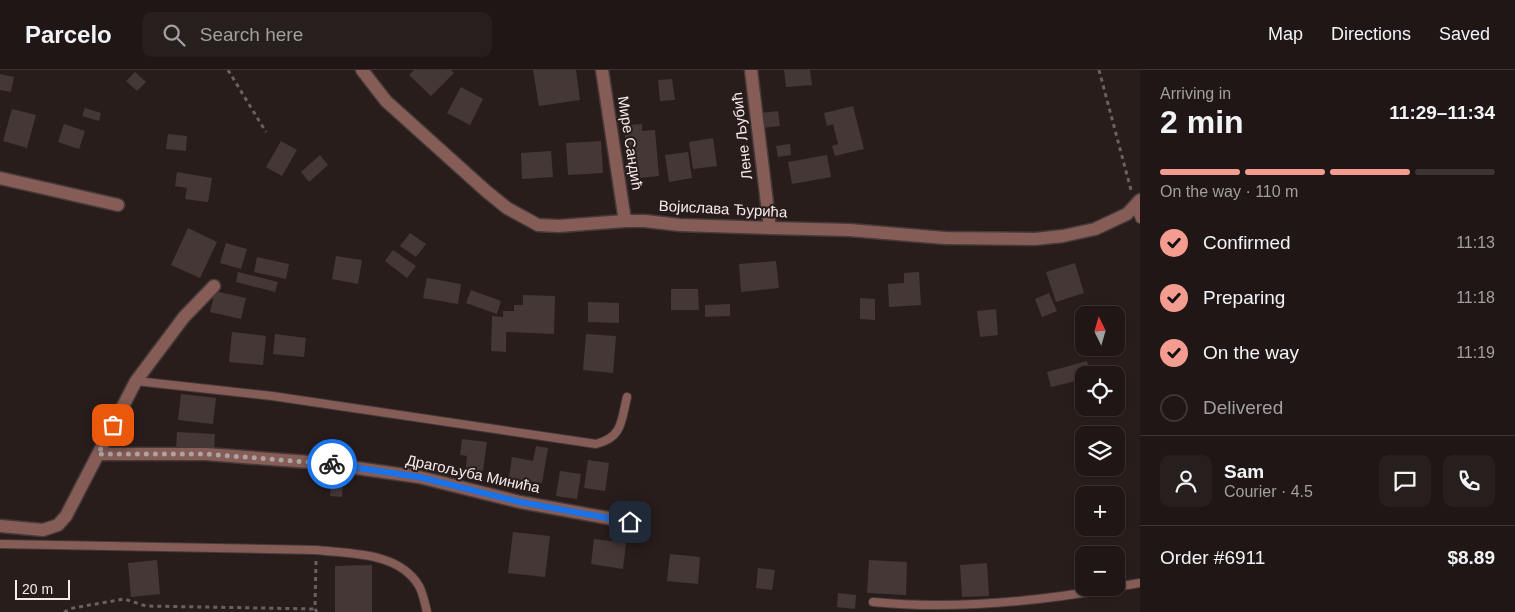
<!DOCTYPE html>
<html lang="en">
<head>
<meta charset="utf-8">
<style>
  :root { --surface:#1f1615; --page:#271f1e; --text:#f1f3f6; --muted:#a19fa0; --line:#3c3534; --accent:#f59c91 }
  body { margin:0; font-family:Helvetica,sans-serif; background:var(--page); color:var(--text); height:100vh; display:flex; flex-direction:column; font-size:19px; white-space:nowrap }
  * { box-sizing:border-box; margin:0 }
  p { font-size:16px; color:var(--muted) }
  .icon { flex:none; width:28px; height:28px; fill:none; stroke:currentColor; stroke-width:2; stroke-linecap:round; stroke-linejoin:round }
  .map { position:relative; flex:1; overflow:hidden }
  .sheet { display:flex; flex-direction:column; background:var(--surface); width:375px }
  .sheet>* { flex:none }
  .needle { width:32px; rotate:355deg }
  .buttons { position:absolute; left:1075px; top:236px; display:grid; gap:10px }
  .buttons a { display:grid; place-items:center; width:50px; height:50px; border-radius:10px; background:var(--surface); box-shadow:0 1px 4px #0004,0 0 0 1px var(--line); font-size:25px }
  .scale { position:absolute; left:15px; bottom:12px; width:55px; box-sizing:border-box; padding-left:5px; border:2px solid #f4ebea; border-top:0; font-size:14px; line-height:18px; white-space:nowrap; color:#f4ebea; -webkit-text-stroke:4px #291d1c; paint-order:stroke }
  .pin { position:absolute; display:grid; place-items:center; width:42px; height:42px; color:#fff; margin:-21px; border-radius:10px; box-shadow:0 2px 8px #0006 }
  .courier { position:absolute; display:grid; place-items:center; width:50px; height:50px; margin:-25px; border:4px solid #1a73e8; border-radius:50%; background:#fff; color:#222; box-shadow:0 1px 6px #0007 }
  .head em { font-style:normal; font-weight:800 }
  .head div { display:flex; flex-direction:column-reverse }
  .head { display:flex; align-items:center; justify-content:space-between; height:85px; padding:0 20px }
  h1 { font-size:32px; font-weight:800; line-height:38px }
  .bar { display:grid; grid-template-columns:repeat(4,1fr); gap:8px 5px; align-content:center; height:60px; padding:0 20px }
  .bar i { height:6px; border-radius:4px; background:var(--line) }
  .bar .current { background:var(--accent) }
  .bar p { grid-column:span 4 }
  .line { display:flex; align-items:center; gap:12px; padding:0 20px; border-top:1px solid var(--line) }
  .line div { flex:1 }
  .round { display:grid; place-items:center; flex:none; width:52px; height:52px; border-radius:10px; background:var(--page) }
  ol { padding:0 20px; list-style:none }
  li { display:flex; align-items:center; gap:15px; height:55px }
  li p { margin-inline-start:auto }
  li .icon { padding:5px; border-radius:50%; background:var(--accent); color:#111; stroke-width:4 }
  li:last-child { color:var(--muted) }
  li i { width:28px; height:28px; border:2px solid var(--line); border-radius:50% }
  header { display:flex; align-items:center; gap:30px; box-sizing:border-box; height:70px; padding:0 25px; background:var(--surface); border-bottom:1px solid var(--line) }
  header strong { font-size:24px }
  nav { display:flex; gap:28px; margin-inline-start:auto; font-size:18px }
  .search { width:350px; height:45px; background:var(--page); display:flex; align-items:center; gap:12px; box-sizing:border-box; padding:0 18px; border-radius:10px; color:var(--muted); font-size:19px }
  main { display:flex; flex:1; min-height:0 }
  .map>svg:first-child { display:block }
  .building { fill:#453735 }
  .lines { fill:none; stroke-linecap:round; stroke-linejoin:round }
  .service-casing { stroke:#453a39; stroke-width:10 }
  .minor-casing { stroke:#453a39; stroke-width:15 }
  .path { stroke:#6b605f; stroke-width:3; stroke-dasharray:4 4; stroke-linecap:butt }
  .service { stroke:#865c56; stroke-width:8 }
  .minor { stroke:#865c56; stroke-width:12 }
  .done { stroke:#ada3a2; stroke-width:5; stroke-dasharray:0 9 }
  .route { stroke:#1a73e8; stroke-width:6 }
  .labels { text-anchor:middle; stroke-width:4; stroke-linejoin:round; paint-order:stroke }
  .street-label { font-size:15px; fill:#f4ebea; stroke:#291d1c }
</style>
</head>
<body>
<header>
<strong>Parcelo</strong>
<div class="search"><svg class="icon" aria-label="search" viewBox="0 0 24 24"><circle cx="10" cy="10" r="6"/><path d="M15 15l6 6"/></svg>Search here</div>
<nav><a>Map</a><a>Directions</a><a>Saved</a></nav>
</header>
<main>
<div class="map">
<svg width="1140" height="542" viewBox="0 0 1140 542">
  <rect width="100%" height="100%" fill="#291d1c"/>
  <!-- building -->
  <path class="building" d="M414 0H451L454 3 431 26 409 5Z
    M533 0H576L580 30 539 36Z
    M784 0H810L812 15 786 17Z
    M135 2 146 12 137 21 126 11Z
    M0 4 14 7 11 22 0 20Z
    M672 9 675 30 660 31 658 10Z
    M461 17 483 29 470 55 447 43Z
    M853 36 864 79 835 86 832 76 838 74 833 54 827 56 824 43Z
    M85 38 101 43 99 51 82 46Z
    M12 39 36 45 27 78 3 71Z
    M778 41 780 56 762 58 760 43Z
    M64 54 85 61 79 79 58 72Z
    M642 54V61L655 60 659 106 629 109 625 65 630 64 629 55Z
    M168 64 187 66 186 81 166 79Z
    M713 68 717 96 693 99 689 72Z
    M281 71 297 80 282 106 266 97Z
    M601 71 603 103 568 105 566 73Z
    M790 74 791 85 778 87 776 76Z
    M551 81 553 107 522 109 521 83Z
    M688 82 692 108 669 112 665 85Z
    M320 85 328 95 309 112 301 102Z
    M827 85 831 107 792 114 788 92Z
    M177 102 212 108 208 132 185 129 187 118 175 116Z
    M188 158 217 172 200 208 171 195Z
    M410 163 426 174 416 187 400 176Z
    M226 173 247 179 241 199 220 193Z
    M393 180 416 196 407 208 385 191Z
    M336 186 362 190 358 214 332 209Z
    M257 187 289 194 286 209 254 202Z
    M776 191 779 218 741 222 739 194Z
    M1075 193 1084 223 1056 232 1046 202Z
    M238 202 278 212 275 222 236 212Z
    M919 202 921 235 889 237 888 214 904 213V203Z
    M427 208 461 214 458 234 423 228Z
    M671 219H698L699 240H671Z
    M471 220 501 231 497 244 466 233Z
    M215 221 246 228 241 249 210 242Z
    M1049 223 1057 241 1042 247 1035 229Z
    M523 225 555 226 554 264 506 262V282L491 281 492 246 503 247V241H514V235H523Z
    M860 228 875 229V250L860 249Z
    M588 232 619 233V253L588 252Z
    M730 234V246L705 247V235Z
    M996 239 998 265 980 267 977 241Z
    M232 262 266 266 263 295 229 292Z
    M275 264 306 268 304 287 273 284Z
    M586 264 616 266 613 303 583 300Z
    M1087 291 1090 305H1084V309L1051 317 1047 302Z
    M181 324 216 328 213 354 178 350Z
    M177 362 215 364 214 381 176 378Z
    M462 369 487 372 483 401 466 399 467 386 460 385Z
    M536 376 548 378 542 413 509 408 512 387 533 391Z
    M588 390 609 393 605 421 584 418Z
    M560 401 581 404 577 429 556 426Z
    M331 409 343 410 342 427 330 426Z
    M513 462 550 466 545 507 508 503Z
    M594 469 626 473 623 499 591 494Z
    M670 484 700 487 698 514 667 511Z
    M157 490 160 524 131 527 128 493Z
    M869 490 907 492 906 525 867 523Z
    M987 493 989 526 962 527 960 495Z
    M372 495V542H335V496Z
    M758 498 775 500 772 520 756 518Z
    M838 523 856 525 855 539 837 537Z"/>
  <g class="lines">
    <!-- service casing -->
    <g class="service-casing">
      <path id="service" d="M1135 137 1140 149
        M136 311 272 326 596 374C623 367 621 351 627 327
        M0 474 316 480C351 484 399 482 419 516 423 523 425 534 427 542
        M1116 517 1140 513
        M873 532C953 540 1034 532 1113 518"/>
    </g>
    <!-- minor casing -->
    <g class="minor-casing">
      <path id="minor" d="M362 0 386 31 486 121 507 138 538 155 559 156 625 151H645L680 155 770 158 849 160 945 168 1035 169 1063 166 1095 159 1127 144 1140 130
        M602 0 625 151
        M751 0 770 158
        M0 108 118 135
        M98 384H206L322 393 419 407 520 432 630 452
        M0 456 43 460 58 455 66 446 136 311 184 247 214 216"/>
    </g>
    <!-- path -->
    <path class="path" d="M228 0 266 62
      M1099 0 1131 120
      M316 491 315 539 317 542
      M64 542 73 538 124 529 146 536 315 539"/>
    <!-- service -->
    <use href="#service" class="service"/>
    <!-- minor -->
    <use href="#minor" class="minor"/>
  </g>
  <g class="lines">
    <!-- done -->
    <path class="done" d="M113 355 98 384H206L332 394"/>
    <!-- route -->
    <path class="route" d="M332 394 419 407 520 432 630 452"/>
  </g>
  <g class="labels">
    <!-- street labels -->
    <g class="street-label">
      <text transform="translate(742 66) rotate(-97)" y="5">Лене Љубић</text>
      <text transform="translate(630 73) rotate(81)" y="5">Мире Сандић</text>
      <text transform="translate(723 139) rotate(3)" y="5">Војислава Ђурића</text>
      <text transform="translate(473 404) rotate(12)" y="5">Драгољуба Минића</text>
    </g>
  </g>
</svg>
<div class="buttons">
<a><svg class="needle" viewBox="-14 -14 28 28"><path d="M0-13l5 13h-10z" fill="#e53935"/><path d="M0 13l5-13h-10z" fill="#a19fa0"/></svg></a>
<a><svg class="icon" aria-label="locate" viewBox="0 0 24 24"><circle cx="12" cy="12" r="6"/><path d="M12 2v4M12 18v4M2 12h4M18 12h4"/></svg></a>
<a><svg class="icon" aria-label="layers" viewBox="0 0 24 24"><path d="M12 4l9 5-9 5-9-5zM3 14l9 5 9-5"/></svg></a>
<a>+</a>
<a>−</a>
</div>
<div class="scale">20 m</div>
<div class="pin" style="left:113px;top:355px;background:#ea580c"><svg class="icon" aria-label="bag" viewBox="0 0 24 24"><path d="M5 8h14l-1 12H6zM9 8a3 3 0 0 1 6 0"/></svg></div>
<div class="pin" style="left:630px;top:452px;background:#1f2937"><svg class="icon" aria-label="home" viewBox="0 0 24 24"><path d="M3 11l9-7 9 7M6 9v11h12V9"/></svg></div>
<div class="courier" style="left:332px;top:394px"><svg class="icon" aria-label="bike" viewBox="0 0 24 24"><circle cx="6" cy="16" r="4"/><circle cx="18" cy="16" r="4"/><path d="M6 16l4-8h5l3 8M10 8l3 8H6M13 5h3"/></svg></div>
</div>
<section class="sheet">
<div class="head"><div><h1>2 min</h1><p>Arriving in</p></div><em>11:29–11:34</em></div>
<div class="bar"><i class="current"></i><i class="current"></i><i class="current"></i><i></i><p>On the way · 110 m</p></div>
<ol>
<li><svg class="icon" aria-label="check" viewBox="0 0 24 24"><path d="M5 12l5 5 9-10"/></svg>Confirmed<p>11:13</p></li>
<li><svg class="icon" aria-label="check" viewBox="0 0 24 24"><path d="M5 12l5 5 9-10"/></svg>Preparing<p>11:18</p></li>
<li><svg class="icon" aria-label="check" viewBox="0 0 24 24"><path d="M5 12l5 5 9-10"/></svg>On the way<p>11:19</p></li>
<li><i></i>Delivered</li>
</ol>
<div class="line" style="height:90px"><a class="round"><svg class="icon" aria-label="person" viewBox="0 0 24 24"><circle cx="12" cy="8" r="4"/><path d="M4 21q1-7 8-7t8 7"/></svg></a><div><b>Sam</b><p>Courier · 4.5</p></div><a class="round"><svg class="icon" aria-label="chat" viewBox="0 0 24 24"><path d="M4 5h16v11H9l-5 4z"/></svg></a><a class="round"><svg class="icon" aria-label="phone" viewBox="0 0 24 24"><path d="M5 4h4l2 5-3 2q2 4 5 5l2-3 5 2v4C11 20 4 13 5 4z"/></svg></a></div>
<div class="line" style="height:65px"><div>Order #6911</div><b>$8.89</b></div>
</section>
</main>
</body>
</html>
